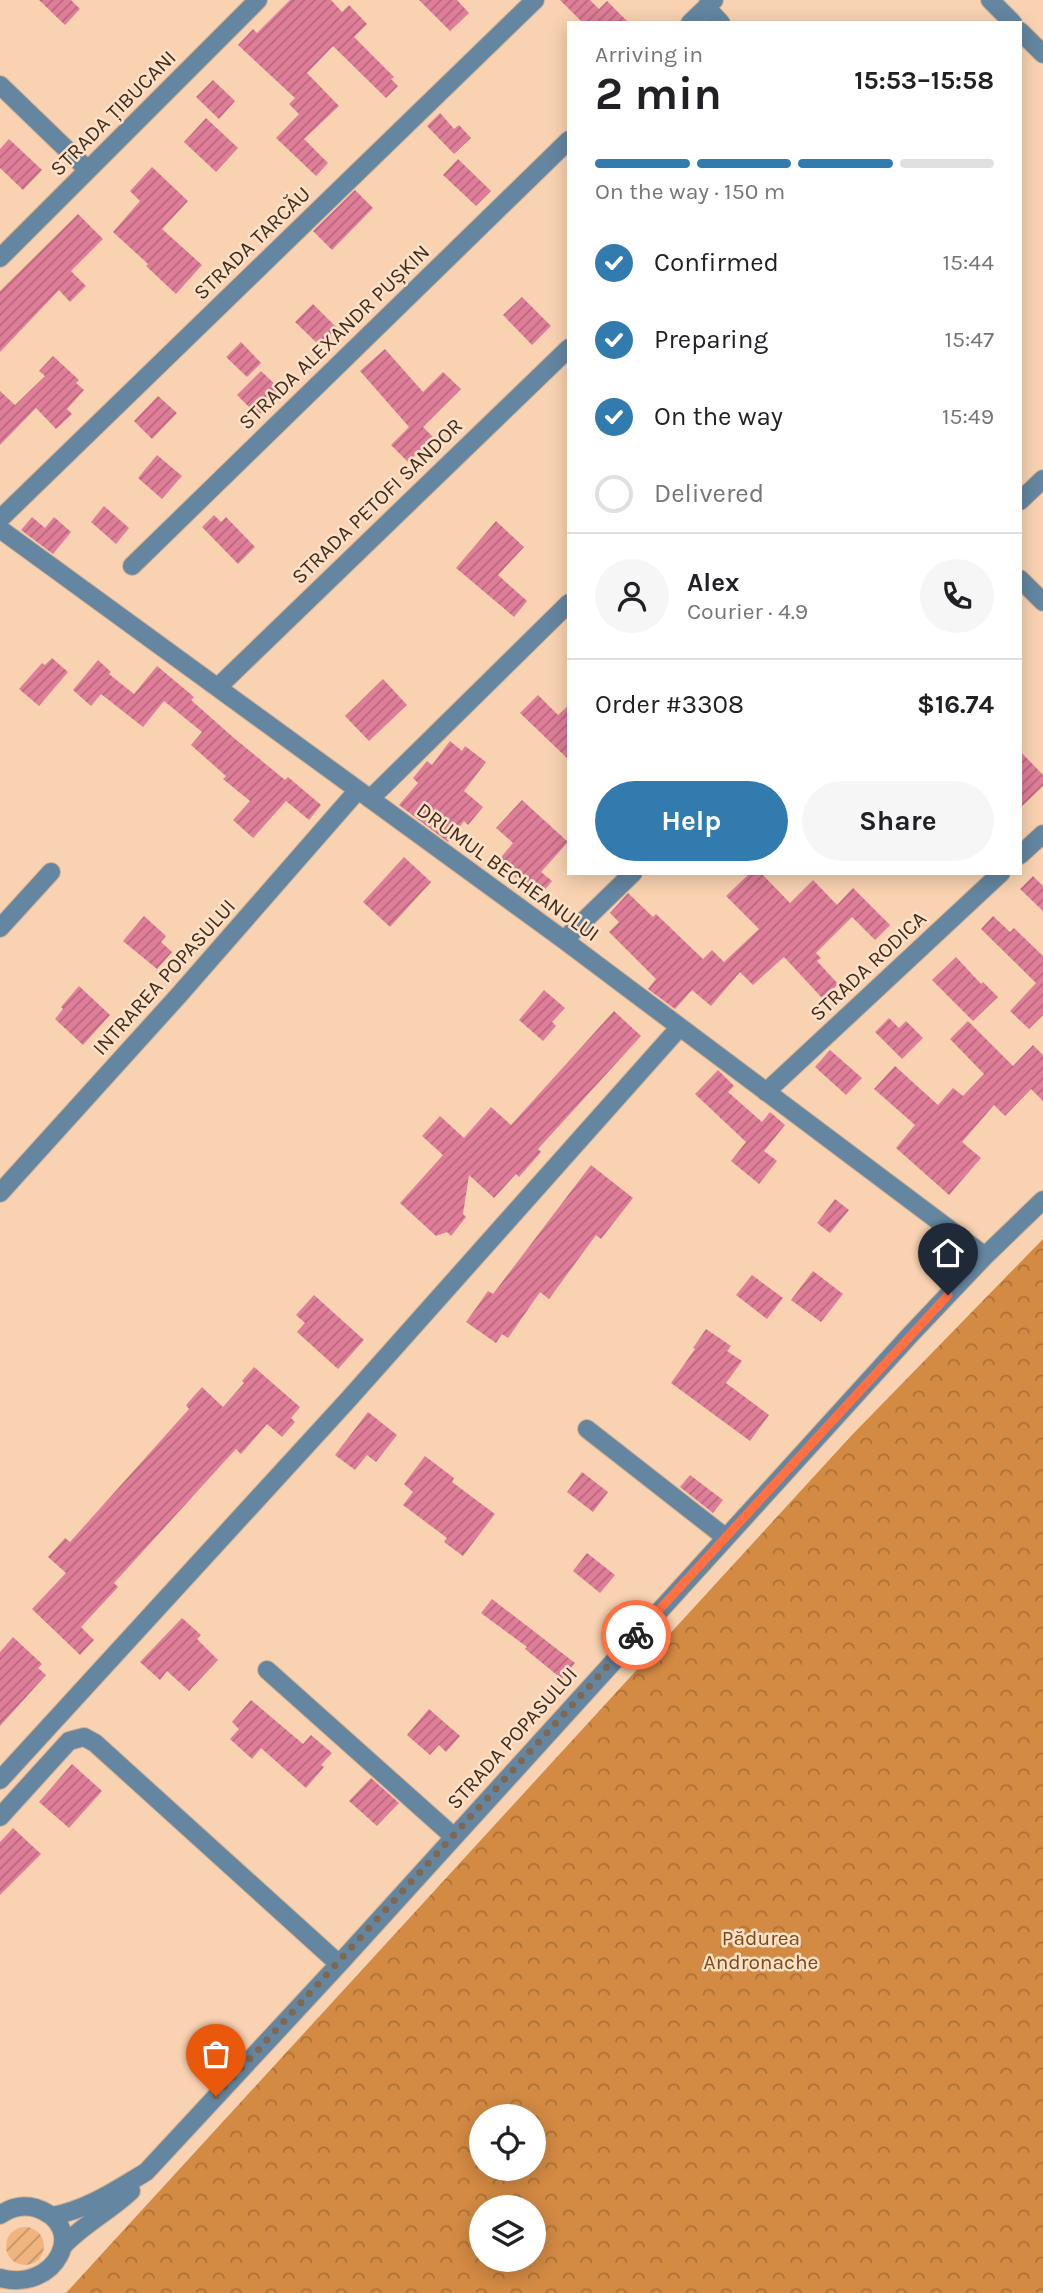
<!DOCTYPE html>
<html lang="en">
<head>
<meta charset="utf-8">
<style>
  :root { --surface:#fff; --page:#f6f6f6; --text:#202124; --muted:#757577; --line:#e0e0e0; --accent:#327baf }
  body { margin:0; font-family:Karla,sans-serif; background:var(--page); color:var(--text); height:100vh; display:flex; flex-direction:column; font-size:26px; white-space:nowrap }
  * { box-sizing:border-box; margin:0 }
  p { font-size:23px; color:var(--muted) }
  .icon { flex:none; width:38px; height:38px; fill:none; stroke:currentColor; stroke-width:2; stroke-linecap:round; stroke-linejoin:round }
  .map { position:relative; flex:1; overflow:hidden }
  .drawer { position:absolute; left:567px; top:21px; width:455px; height:854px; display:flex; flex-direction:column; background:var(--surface); border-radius:0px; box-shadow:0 4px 18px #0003 }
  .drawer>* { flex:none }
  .buttons { position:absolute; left:469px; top:2104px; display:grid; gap:14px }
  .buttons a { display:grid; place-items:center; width:77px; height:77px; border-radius:50%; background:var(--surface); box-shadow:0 4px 18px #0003; font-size:35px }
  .pin { position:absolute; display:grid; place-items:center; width:60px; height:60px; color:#fff; margin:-72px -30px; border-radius:50% 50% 50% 0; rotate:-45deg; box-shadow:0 0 7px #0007 }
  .pin .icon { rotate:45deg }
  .courier { position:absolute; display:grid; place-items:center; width:70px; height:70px; margin:-35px; border:5px solid #ff7043; border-radius:50%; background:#fff; color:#222; box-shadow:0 2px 9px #0007 }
  .head em { font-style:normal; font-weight:700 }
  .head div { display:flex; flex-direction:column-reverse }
  .head { display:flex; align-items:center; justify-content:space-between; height:119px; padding:0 28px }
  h1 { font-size:46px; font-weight:700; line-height:52px }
  .bar { display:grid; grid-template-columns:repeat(4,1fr); gap:10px 7px; align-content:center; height:84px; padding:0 28px }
  .bar i { height:9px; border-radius:5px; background:var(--line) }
  .bar .active { background:var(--accent) }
  .bar p { grid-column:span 4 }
  .line { display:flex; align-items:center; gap:18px; padding:0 28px; border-top:2px solid var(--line) }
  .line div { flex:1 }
  .round { display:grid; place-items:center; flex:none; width:74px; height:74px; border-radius:37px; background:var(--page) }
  ol { padding:0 28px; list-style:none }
  li { display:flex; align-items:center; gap:21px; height:77px }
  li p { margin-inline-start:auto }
  li .icon { padding:7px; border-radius:50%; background:var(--accent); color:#fff; stroke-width:4 }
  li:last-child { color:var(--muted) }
  li i { width:38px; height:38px; border:4px solid var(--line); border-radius:50% }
  .primary-button { display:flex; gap:14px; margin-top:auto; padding:14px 28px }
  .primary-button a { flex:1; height:80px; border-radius:42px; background:var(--accent); color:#fff; font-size:28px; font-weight:700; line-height:80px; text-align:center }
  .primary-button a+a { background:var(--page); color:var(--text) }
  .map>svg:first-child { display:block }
  .forest { fill:url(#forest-crowns); fill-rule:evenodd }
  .garden { fill:url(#garden-furrows) }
  .building { fill:url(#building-hatch) }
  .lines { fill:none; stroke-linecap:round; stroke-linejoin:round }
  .minor-casing { stroke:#d3b193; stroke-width:20 }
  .minor { stroke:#6486a0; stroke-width:18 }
  .done { stroke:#806750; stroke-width:7; stroke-dasharray:0 12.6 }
  .route { stroke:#ff7043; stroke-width:9 }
  .labels { text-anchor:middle; stroke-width:5; stroke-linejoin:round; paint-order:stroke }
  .street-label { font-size:21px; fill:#3f2d1c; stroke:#fee1c8 }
  .park-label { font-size:21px; fill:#7a4915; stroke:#fee1c8 }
</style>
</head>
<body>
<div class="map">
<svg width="1043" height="2293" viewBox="0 0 1043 2293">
  <defs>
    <pattern id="forest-crowns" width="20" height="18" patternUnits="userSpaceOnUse" patternTransform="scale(1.75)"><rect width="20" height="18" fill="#d38a43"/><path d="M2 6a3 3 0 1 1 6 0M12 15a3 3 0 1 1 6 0" fill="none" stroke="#ad7137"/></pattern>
    <pattern id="garden-furrows" width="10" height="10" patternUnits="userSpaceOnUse" patternTransform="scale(1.75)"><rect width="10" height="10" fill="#f0b57f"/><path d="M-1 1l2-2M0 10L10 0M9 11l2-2" fill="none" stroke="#c49467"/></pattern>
    <pattern id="building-hatch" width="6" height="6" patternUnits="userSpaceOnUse" patternTransform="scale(1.75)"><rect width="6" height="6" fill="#e07e99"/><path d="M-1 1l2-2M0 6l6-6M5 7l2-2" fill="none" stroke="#b7687c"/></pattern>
  </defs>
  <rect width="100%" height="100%" fill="#f8d2b1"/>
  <!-- forest -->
  <path class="forest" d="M1043 1239V2293H66L851 1436ZM481 2116H534V2168H481ZM481 2207H534V2259H481Z"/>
  <!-- garden -->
  <path class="garden" d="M6 2246a19 19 0 1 1 38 0a19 19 0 1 1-38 0Z"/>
  <!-- building -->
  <path class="building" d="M39 0H71L80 9 65 25Z
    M290 0H331L342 12 349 5 367 24 354 37 394 77 391 79 398 86 386 98 333 46 307 73 339 106 304 139 328 163 316 176 276 138 299 114 289 104 295 98 238 45 253 29 257 33Z
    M419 0H457L469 13 450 31Z
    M560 0H590L599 9 607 1 629 23H583Z
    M213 80 235 101 219 119 196 97Z
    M440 113 454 129 459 125 471 138 454 154 427 126Z
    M206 118 238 148 216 172 184 142Z
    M9 139 42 170 23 190 0 168V149Z
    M458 159 491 191 476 206 443 175Z
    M152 167 188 201 162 229 202 265 176 294 146 266 148 264 113 232 140 201 130 191Z
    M355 190 373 208 332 250 313 231Z
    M78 214 103 239 71 271 86 286 70 302 59 290 0 352V291Z
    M522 297 551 326 532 345 503 315Z
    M313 304 337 328 320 346 295 322Z
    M241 342 261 363 247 377 226 357Z
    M385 349 423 392 443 372 461 389 423 427 433 437 408 462 391 445 409 427 360 371Z
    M53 356 79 380 76 383 84 390 67 409 72 414 56 429 36 408 0 445V391L15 405 45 376 39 371Z
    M261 371 282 391 258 416 237 395Z
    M158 396 177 413 152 439 134 421Z
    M157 455 182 476 162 499 138 478Z
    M104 506 129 528 116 544 91 522Z
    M214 515 221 522 226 517 255 547 238 564 202 527Z
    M32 517 45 528 54 517 71 532 53 554 21 530Z
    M496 521 524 547 498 575 527 601 514 617 456 568Z
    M52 658 68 672 39 706 19 689 42 663 45 665Z
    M98 660 111 672 109 674 134 694 157 666 194 697 191 700 234 738 285 780 288 777 321 805 309 820 286 801 253 838 233 820 250 801 223 779 226 776 191 745 202 732 164 701 143 727 101 694 91 706 73 690Z
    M383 679 407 705 369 741 345 716Z
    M538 695 558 715 569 705V760L520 713Z
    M450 741 462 751 465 746 486 762 464 791 483 807 468 825 464 821 448 842 399 805 418 783 413 778 427 761 432 765Z
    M1020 751 1043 775V786L1020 808Z
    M522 800 568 842 541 872 552 881 539 897 497 862 513 843 496 828Z
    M404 857 431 882 390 927 363 902Z
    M750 873H761L790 903 813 880 837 905 853 888 890 925 875 940 852 917 816 953 821 958 817 961 838 984 823 999 784 957 753 985 740 972 711 1006 692 990 675 1009 648 989 656 979 609 932 619 922 610 913 628 893 653 917 656 914 703 959 712 950 724 962 759 929 726 896Z
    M1033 876 1043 886V911L1020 889Z
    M144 916 166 936 161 942 172 952 157 969 123 941Z
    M993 916 1010 932 1014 928 1043 956V1015L1029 1029 1010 1011 1036 983 981 929Z
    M956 957 981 984 983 982 998 997 973 1021 932 980Z
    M79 986 110 1015 83 1045 55 1019 63 1009 61 1007Z
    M544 990 565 1008 552 1022 556 1026 543 1041 519 1020Z
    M614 1011 641 1036 538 1149 541 1152 519 1177 516 1174 494 1198 469 1175 463 1214 466 1217 451 1236 447 1232 436 1236 400 1203 443 1155 422 1136 440 1116 464 1138 491 1107 511 1125Z
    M889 1018 899 1028 906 1021 923 1038 902 1059 875 1032Z
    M968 1021 1013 1066 1033 1045 1043 1055V1101L1031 1089 1005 1116 994 1105 962 1142 981 1158 949 1195 896 1148 915 1125 874 1089 895 1066 938 1105 953 1088 963 1096 984 1074 950 1039Z
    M830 1050 862 1078 846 1095 815 1067Z
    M718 1070 734 1086 728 1092 762 1122 770 1112 785 1125 764 1151 777 1161 759 1184 731 1161 746 1142 695 1094Z
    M591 1165 633 1198 601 1239 596 1235 549 1299 540 1292 508 1338 502 1334 496 1343 466 1322 488 1291 493 1294Z
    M835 1199 849 1210 830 1233 817 1223Z
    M813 1271 843 1294 821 1322 791 1300Z
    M752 1275 783 1298 767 1319 736 1295Z
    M314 1295 364 1340 338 1369 297 1332 305 1323 296 1315Z
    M706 1329 731 1346 727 1351 742 1361 726 1383 769 1415 750 1441 671 1383 695 1349 693 1348Z
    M254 1367 300 1407 291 1418 295 1422 282 1437 267 1424 241 1454 236 1449 224 1462 114 1583 118 1587 81 1627 94 1640 80 1655 32 1609 66 1573 48 1557 65 1538 70 1542 189 1409 186 1405 202 1387 223 1407 244 1383 242 1381Z
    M368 1412 397 1435 376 1462 367 1455 355 1470 335 1455Z
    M425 1456 454 1478 452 1482 495 1514 463 1556 444 1542 447 1538 403 1505 413 1492 404 1484Z
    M582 1472 608 1492 593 1512 567 1492Z
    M690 1475 723 1500 713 1513 680 1487Z
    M587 1553 615 1575 600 1593 573 1571Z
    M492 1599 575 1663 562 1679 525 1649 527 1647 481 1613Z
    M182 1618 201 1635 197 1639 218 1660 189 1691 167 1671 160 1680 140 1662Z
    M13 1637 42 1664 38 1668 46 1675 0 1726V1652Z
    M251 1700 303 1744 311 1735 332 1753 321 1765 324 1767 306 1788 261 1748 252 1759 230 1739 239 1729 232 1722Z
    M429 1709 460 1736 446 1752 439 1745 430 1755 407 1735Z
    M72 1764 102 1791 69 1828 39 1802Z
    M371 1778 399 1803 377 1826 349 1801Z
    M13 1828 41 1854 0 1895V1842Z"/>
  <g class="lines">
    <!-- minor casing -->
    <g class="minor-casing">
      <path id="minor" d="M990 0 1013 23
        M706 7 721 23
        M690 23 714 0
        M1020 31 1043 54
        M0 85 88 170
        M0 258 258 0
        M1020 501 1043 479
        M0 519 535 0
        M0 529 564 940 985 1256
        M132 566 569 140
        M1020 579 1043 602
        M218 687 569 348
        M370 799 569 603
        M1020 855 1043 834
        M0 928 51 872
        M564 940 633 873
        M766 1092 1001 873
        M0 1193 179 995 358 790
        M587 1429 725 1537
        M267 1670 454 1837
        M0 1780 347 1401 679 1028
        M0 1817 69 1741 84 1737 95 1743 339 1964
        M0 2215C11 2207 22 2204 36 2208 90 2226 56 2293 0 2278
        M52 2216C86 2210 116 2190 146 2172L339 1964 911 1334 985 1256 1043 1200
        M64 2245C84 2224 110 2211 131 2191"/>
    </g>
    <!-- minor -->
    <use href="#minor" class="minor"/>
  </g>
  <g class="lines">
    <!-- done -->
    <path class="done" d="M216 2096 636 1635"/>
    <!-- route -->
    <path class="route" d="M636 1635 948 1295"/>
  </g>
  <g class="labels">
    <!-- street labels -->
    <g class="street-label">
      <text transform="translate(113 113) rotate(-45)" y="7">STRADA ȚIBUCANI</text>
      <text transform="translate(252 243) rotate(-44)" y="7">STRADA TARCĂU</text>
      <text transform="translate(334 337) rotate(-44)" y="7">STRADA ALEXANDR PUȘKIN</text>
      <text transform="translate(377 501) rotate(-44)" y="7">STRADA PETOFI SANDOR</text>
      <text transform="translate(508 872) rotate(36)" y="7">DRUMUL BECHEANULUI</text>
      <text transform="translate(868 966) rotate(-43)" y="7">STRADA RODICA</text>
      <text transform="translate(164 977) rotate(-48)" y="7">INTRAREA POPASULUI</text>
      <text transform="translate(512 1738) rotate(-48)" y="7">STRADA POPASULUI</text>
    </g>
    <!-- park labels -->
    <g class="park-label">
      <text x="761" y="1945">Pădurea<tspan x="761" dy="24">Andronache</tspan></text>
    </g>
  </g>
</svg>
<div class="buttons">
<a><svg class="icon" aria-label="locate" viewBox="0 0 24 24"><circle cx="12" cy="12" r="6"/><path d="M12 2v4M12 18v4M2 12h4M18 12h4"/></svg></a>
<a><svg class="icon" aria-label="layers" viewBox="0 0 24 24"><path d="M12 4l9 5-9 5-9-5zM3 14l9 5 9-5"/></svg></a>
</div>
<div class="pin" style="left:216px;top:2096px;background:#ea580c"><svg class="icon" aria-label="bag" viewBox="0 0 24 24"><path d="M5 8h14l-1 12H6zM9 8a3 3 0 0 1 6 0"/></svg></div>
<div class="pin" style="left:948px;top:1295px;background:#1f2937"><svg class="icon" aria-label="home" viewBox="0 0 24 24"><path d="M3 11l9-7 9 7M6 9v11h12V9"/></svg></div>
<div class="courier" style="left:636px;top:1635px"><svg class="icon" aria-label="bike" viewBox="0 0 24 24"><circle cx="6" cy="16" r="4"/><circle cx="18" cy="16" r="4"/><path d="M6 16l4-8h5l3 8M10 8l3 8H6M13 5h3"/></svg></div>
<section class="drawer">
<div class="head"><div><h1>2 min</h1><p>Arriving in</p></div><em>15:53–15:58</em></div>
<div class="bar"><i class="active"></i><i class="active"></i><i class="active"></i><i></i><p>On the way · 150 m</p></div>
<ol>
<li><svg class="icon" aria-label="check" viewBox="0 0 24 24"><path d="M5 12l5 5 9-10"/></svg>Confirmed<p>15:44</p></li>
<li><svg class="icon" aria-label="check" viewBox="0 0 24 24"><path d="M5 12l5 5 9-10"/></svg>Preparing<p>15:47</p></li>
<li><svg class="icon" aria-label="check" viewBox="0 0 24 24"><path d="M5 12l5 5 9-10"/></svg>On the way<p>15:49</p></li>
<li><i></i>Delivered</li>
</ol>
<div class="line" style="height:126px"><a class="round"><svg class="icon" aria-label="person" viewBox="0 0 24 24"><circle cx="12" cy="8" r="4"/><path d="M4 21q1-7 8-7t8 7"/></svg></a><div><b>Alex</b><p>Courier · 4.9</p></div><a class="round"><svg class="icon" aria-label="phone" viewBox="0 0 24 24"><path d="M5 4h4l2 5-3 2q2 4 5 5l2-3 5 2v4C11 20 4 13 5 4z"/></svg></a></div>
<div class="line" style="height:91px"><div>Order #3308</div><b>$16.74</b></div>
<div class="primary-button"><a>Help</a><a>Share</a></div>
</section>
</div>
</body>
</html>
